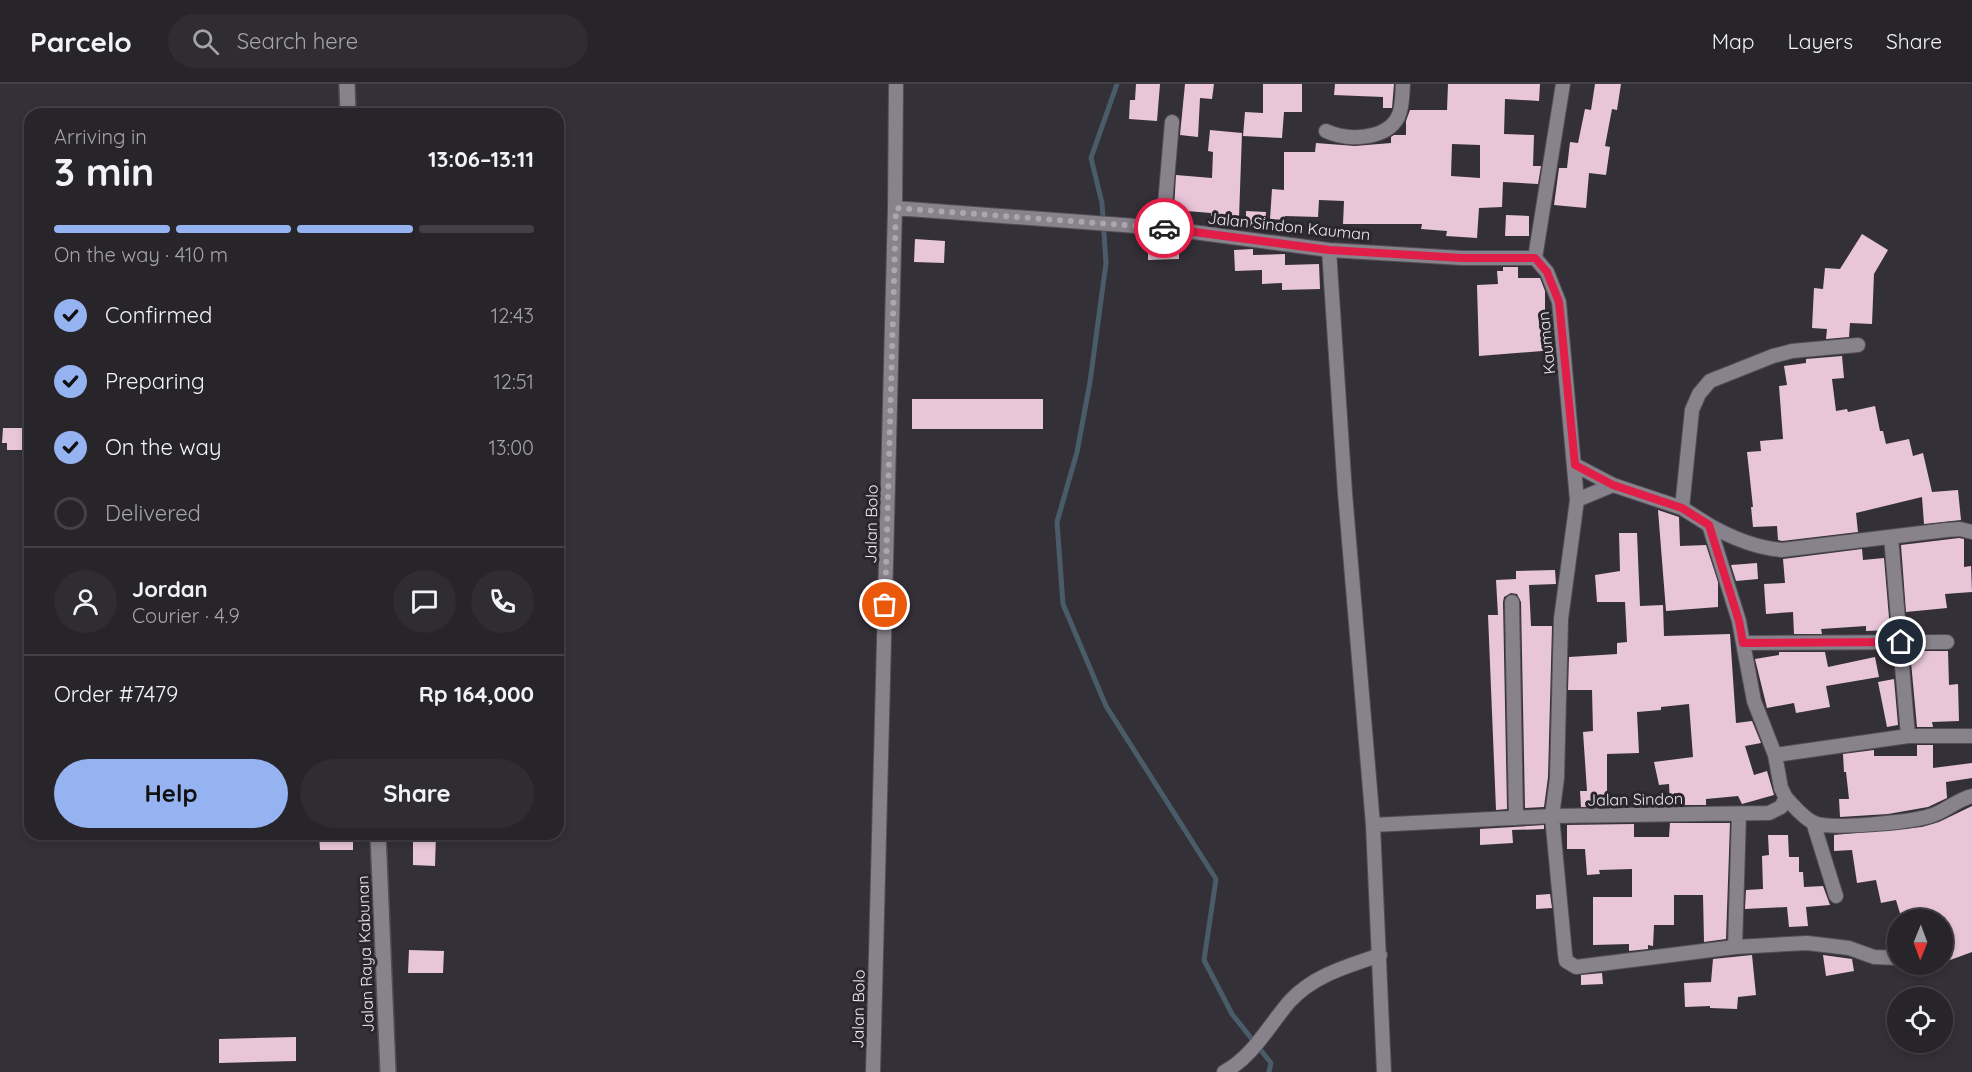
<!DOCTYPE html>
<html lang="en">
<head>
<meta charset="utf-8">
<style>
  :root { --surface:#27242a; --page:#2f2c32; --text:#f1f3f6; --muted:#a4a4a8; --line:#434147; --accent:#95b2f1 }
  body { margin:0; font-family:Quicksand,sans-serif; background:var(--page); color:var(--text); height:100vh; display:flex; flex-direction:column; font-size:22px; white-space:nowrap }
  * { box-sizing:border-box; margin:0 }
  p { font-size:20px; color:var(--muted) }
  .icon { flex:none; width:33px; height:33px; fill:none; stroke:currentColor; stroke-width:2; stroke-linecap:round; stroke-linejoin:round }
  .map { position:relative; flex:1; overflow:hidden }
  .panel { position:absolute; left:24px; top:24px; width:540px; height:732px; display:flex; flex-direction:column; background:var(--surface); border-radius:18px; box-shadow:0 3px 9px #0003,0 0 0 2px var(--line) }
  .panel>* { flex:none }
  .needle { width:39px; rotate:181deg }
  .tools { position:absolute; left:1887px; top:825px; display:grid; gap:12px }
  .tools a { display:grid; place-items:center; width:66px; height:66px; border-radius:50%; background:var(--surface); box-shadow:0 3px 9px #0003,0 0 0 2px var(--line); font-size:30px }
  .pin { position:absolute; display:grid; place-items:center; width:51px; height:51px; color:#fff; margin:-26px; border:3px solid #fff; border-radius:50%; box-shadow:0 2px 6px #0007 }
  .courier { position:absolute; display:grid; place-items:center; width:60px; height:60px; margin:-30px; border:4px solid #e11d48; border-radius:50%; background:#fff; color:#222; box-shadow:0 2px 8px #0007 }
  .overview em { font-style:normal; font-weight:800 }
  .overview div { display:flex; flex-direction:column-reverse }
  .overview { display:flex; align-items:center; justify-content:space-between; height:102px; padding:0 30px }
  h1 { font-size:39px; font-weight:800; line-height:45px }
  .bar { display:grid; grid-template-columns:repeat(4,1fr); gap:9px 6px; align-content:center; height:72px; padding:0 30px }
  .bar i { height:8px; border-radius:4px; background:var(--line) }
  .bar .selected { background:var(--accent) }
  .bar p { grid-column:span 4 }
  .line { display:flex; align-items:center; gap:15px; padding:0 30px; border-top:2px solid var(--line) }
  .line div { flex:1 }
  .round { display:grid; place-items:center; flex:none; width:63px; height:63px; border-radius:32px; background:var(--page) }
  ol { padding:0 30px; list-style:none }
  li { display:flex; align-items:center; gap:18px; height:66px }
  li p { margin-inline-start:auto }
  li .icon { padding:6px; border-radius:50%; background:var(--accent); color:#111; stroke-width:4 }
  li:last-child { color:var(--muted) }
  li i { width:33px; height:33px; border:3px solid var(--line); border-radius:50% }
  .primary-button { display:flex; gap:12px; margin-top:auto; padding:12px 30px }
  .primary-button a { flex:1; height:69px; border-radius:36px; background:var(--accent); color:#111; font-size:24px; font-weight:800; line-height:69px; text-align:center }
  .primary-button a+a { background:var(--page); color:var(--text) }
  header { display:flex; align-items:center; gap:36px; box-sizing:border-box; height:84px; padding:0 30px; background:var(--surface); border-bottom:2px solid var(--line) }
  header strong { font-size:28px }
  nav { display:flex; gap:33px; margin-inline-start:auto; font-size:21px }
  .search { width:420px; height:54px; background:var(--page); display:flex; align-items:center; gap:15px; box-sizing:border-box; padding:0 21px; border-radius:33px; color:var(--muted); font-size:22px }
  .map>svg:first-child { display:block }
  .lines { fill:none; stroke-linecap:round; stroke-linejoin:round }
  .stream { stroke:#4a5c6a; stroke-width:5 }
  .building { fill:#e8c5d8; fill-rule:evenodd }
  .street-casing { stroke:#524e55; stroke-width:16 }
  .secondary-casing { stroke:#524e55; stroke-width:18 }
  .street { stroke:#87828b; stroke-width:14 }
  .secondary { stroke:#87828b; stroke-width:15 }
  .done { stroke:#aaa7ae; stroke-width:6; stroke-dasharray:0 10.8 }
  .route { stroke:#e11d48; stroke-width:8 }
  .labels { text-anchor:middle; stroke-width:6; stroke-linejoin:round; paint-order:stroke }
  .street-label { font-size:16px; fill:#eae7ed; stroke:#2a262e }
</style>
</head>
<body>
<header>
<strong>Parcelo</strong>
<div class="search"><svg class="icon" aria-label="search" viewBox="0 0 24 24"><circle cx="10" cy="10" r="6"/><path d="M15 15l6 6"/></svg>Search here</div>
<nav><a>Map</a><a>Layers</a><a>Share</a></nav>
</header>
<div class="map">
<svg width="1972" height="988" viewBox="0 0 1972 988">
  <rect width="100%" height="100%" fill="#343038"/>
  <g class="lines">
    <!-- stream -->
    <path class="stream" d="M1117 0 1091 74 1102 119 1106 179 1090 298 1077 368 1057 438 1063 520 1106 622 1216 795 1204 876 1232 930 1271 979 1269 988"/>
  </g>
  <!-- building -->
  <path class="building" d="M1136 0H1160L1157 37 1129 35 1130 16H1135Z
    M1185 0H1214L1212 15 1200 14 1198 53 1180 51Z
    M1263 0H1302V28H1284L1282 54 1243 52 1245 28 1263 29Z
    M1335 0H1394L1392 24H1383V13L1334 11Z
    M1448 0H1540L1539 17 1505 15 1504 50 1534 51 1533 82H1541L1538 100 1503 98 1502 123 1479 124 1477 154 1446 152 1447 147 1421 145 1422 140H1343L1344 117 1319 116 1318 133 1285 132V136L1270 135 1272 105 1284 106V68H1315L1316 59 1355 62 1391 59V53L1394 51H1406V37L1410 26H1447ZM1452 60 1480 61V94L1451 92Z
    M1595 0H1621L1617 26 1612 25 1605 62 1610 63 1606 91 1589 89 1586 124 1554 121 1559 84H1567L1570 58 1578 59 1585 25 1591 26Z
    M1210 46 1242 49 1239 134 1211 132V129L1174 126 1176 91 1212 94 1213 68 1208 67Z
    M1246 127 1266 128 1265 143 1246 142Z
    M1506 131 1529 132V152H1505Z
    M1862 150 1888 166 1874 190 1872 240 1850 239 1849 253 1826 255 1827 245 1812 244 1814 204 1823 205 1825 184 1840 185Z
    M915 155 945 157 944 179 914 178Z
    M1179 158V175L1148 176V159Z
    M1253 165V171L1285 170V181L1319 180 1320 205 1282 206V199L1262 200V186L1235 187 1234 166Z
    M1503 183H1518V194H1540L1545 207V228H1551L1554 266 1479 272 1477 201 1498 200 1497 187H1503Z
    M1842 272 1844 294 1832 295 1836 327 1847 325 1848 328 1875 322 1880 347H1883L1886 360 1909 355 1913 372 1923 369 1932 408 1958 406 1961 436 1924 440 1922 413 1856 429 1858 448 1782 457 1778 456 1777 442 1753 443 1751 423H1753L1747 368 1761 367 1760 357 1783 355 1779 302 1787 301 1784 282 1806 279V275Z
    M912 315H1043V345H912Z
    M3 344H30V359H25V366H7V359H2Z
    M1658 426 1679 433 1680 462 1706 461 1718 498V523L1666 527Z
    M1619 449H1637L1640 522 1663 521 1664 552 1730 550 1736 639 1752 637 1761 659 1745 662 1754 691 1767 687 1774 711 1742 720 1738 712 1706 715V721H1670L1669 700 1659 701 1654 678 1693 673 1689 620 1661 623V626L1637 628 1639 669 1607 670V722L1581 723 1580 707H1587L1583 648 1593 647 1592 606H1568L1569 573 1617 570V559L1627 558 1625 518H1597L1595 491 1620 487Z
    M1959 454 1964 455V483L1971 482 1972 508 1945 510 1947 524 1906 528 1901 461Z
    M1862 465 1863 476 1884 474 1890 546 1866 547V542L1821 545 1822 550H1794L1793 528 1766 530 1764 500 1785 499 1783 475Z
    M1757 479 1758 495 1736 497 1731 481Z
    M1555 486 1556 500 1529 501 1531 542H1552L1548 693 1544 723 1525 724 1521 518 1517 510 1511 509 1504 513 1503 518 1507 725 1496 726 1488 531H1498L1496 496 1516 495V487Z
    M1910 567H1948L1949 601 1958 600 1959 637 1932 638 1933 643H1917Z
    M1779 568H1825L1828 583 1875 573 1879 593 1826 602 1830 623 1796 629 1794 619 1767 624 1755 575 1779 571Z
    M1894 595 1898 641 1887 643 1878 598Z
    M1917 661H1933V684L1972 679V694L1946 698 1947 714 1928 723 1888 730 1840 733 1839 715H1849L1846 688H1844L1843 670 1874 666V672H1917Z
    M1972 722V868L1942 879V836H1902L1896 816 1881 819 1876 796 1857 799 1852 766 1834 767V751L1922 743 1939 738Z
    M1670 739H1730L1726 855 1704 858 1703 811H1674V841H1654L1653 862 1648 861V865L1629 867V860L1593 861V813H1632V785L1599 786 1600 790 1587 791 1585 765H1567V741L1634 740V753H1669Z
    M1544 741V745L1512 746 1513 759 1480 761V745Z
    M319 750H353V766H320Z
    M413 750H436L435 782 413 781Z
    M1768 751H1788L1789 773H1799V788H1803L1804 803 1823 802 1830 821 1806 823 1808 842 1789 843 1787 823 1745 825 1746 806 1763 805 1762 772 1769 771Z
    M1550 810 1552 824 1536 825V811Z
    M409 866 444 867 443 889H408Z
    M1752 871 1756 911 1738 913 1737 925 1710 924V922L1685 923 1684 899 1711 898 1713 875Z
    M1823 871 1852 875 1854 887 1826 892Z
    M1602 889 1603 900 1581 901V891Z
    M296 953V977L219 979V955Z"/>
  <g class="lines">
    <!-- street casing -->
    <g class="street-casing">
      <path id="street" d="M1563 0 1535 174 1547 188 1559 218 1577 416 1561 535 1557 694 1552 732 1769 729 1781 723 1786 714 1781 704 1775 671 1908 652H1972
        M1326 47C1347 57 1386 56 1398 33 1403 23 1402 10 1403 0
        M895 124 1163 144 1329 166 1462 174H1535
        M1163 144 1172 38
        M1329 166 1345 409 1373 741 1384 988
        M1575 381 1613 401 1682 424 1709 441 1739 537 1743 559 1947 558
        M1577 416 1613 401
        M1682 424 1692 326 1699 310 1710 297 1773 272 1792 267 1858 261
        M1709 441C1732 454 1756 464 1782 466L1946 446 1960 445 1972 448
        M1891 453 1908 652
        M1512 518 1516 734
        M1743 559 1754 617 1775 671
        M1786 714C1794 722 1803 734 1814 739 1831 746 1911 738 1930 732 1945 728 1956 716 1972 712
        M1813 738 1836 812
        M1373 741 1552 732 1565 870 1566 877 1576 883 1735 863 1807 859 1849 864 1874 873 1898 874
        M1735 863 1739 730
        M873 988 895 124 896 0
        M1224 988C1253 973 1269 941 1290 917 1314 891 1348 882 1380 871"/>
    </g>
    <!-- secondary casing -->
    <g class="secondary-casing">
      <path id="secondary" d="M347 0 348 30
        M378 750 388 988"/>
    </g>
    <!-- street -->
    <use href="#street" class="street"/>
    <!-- secondary -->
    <use href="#secondary" class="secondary"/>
  </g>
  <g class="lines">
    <!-- done -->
    <path class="done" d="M885 521 896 124 1164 144"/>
    <!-- route -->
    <path class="route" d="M1164 144 1329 166 1462 174H1535L1547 188 1559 218 1575 381 1613 401 1682 424 1709 441 1739 537 1743 559 1901 558"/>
  </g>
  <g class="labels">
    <!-- street labels -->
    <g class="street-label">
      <text transform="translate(1289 142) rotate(6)" y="6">Jalan Sindon Kauman</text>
      <text transform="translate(1546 259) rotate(-96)" y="6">Kauman</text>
      <text transform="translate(871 440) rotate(-89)" y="6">Jalan Bolo</text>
      <text transform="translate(1635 715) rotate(-1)" y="6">Jalan Sindon</text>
      <text transform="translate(365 870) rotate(-92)" y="6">Jalan Raya Kabunan</text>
      <text transform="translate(858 925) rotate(-89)" y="6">Jalan Bolo</text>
    </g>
  </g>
</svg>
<div class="tools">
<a><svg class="needle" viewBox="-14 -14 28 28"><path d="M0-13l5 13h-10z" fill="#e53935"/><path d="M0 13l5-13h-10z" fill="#a4a4a8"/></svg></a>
<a><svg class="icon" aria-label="locate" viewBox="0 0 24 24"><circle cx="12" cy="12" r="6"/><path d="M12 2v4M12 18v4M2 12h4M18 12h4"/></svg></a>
</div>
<div class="pin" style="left:885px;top:521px;background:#ea580c"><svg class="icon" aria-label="bag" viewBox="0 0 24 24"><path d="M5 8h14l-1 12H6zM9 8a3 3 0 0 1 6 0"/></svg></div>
<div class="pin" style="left:1901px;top:558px;background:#1f2937"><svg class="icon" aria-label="home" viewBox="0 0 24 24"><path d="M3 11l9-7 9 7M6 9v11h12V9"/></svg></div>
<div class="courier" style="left:1164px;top:144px"><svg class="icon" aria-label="car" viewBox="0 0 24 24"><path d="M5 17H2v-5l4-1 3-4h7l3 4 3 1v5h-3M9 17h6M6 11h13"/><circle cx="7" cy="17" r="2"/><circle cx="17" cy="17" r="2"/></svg></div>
<section class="panel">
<div class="overview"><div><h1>3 min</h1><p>Arriving in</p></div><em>13:06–13:11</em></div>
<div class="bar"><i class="selected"></i><i class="selected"></i><i class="selected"></i><i></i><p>On the way · 410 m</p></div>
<ol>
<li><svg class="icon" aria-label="check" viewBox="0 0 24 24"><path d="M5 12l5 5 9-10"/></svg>Confirmed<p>12:43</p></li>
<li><svg class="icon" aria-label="check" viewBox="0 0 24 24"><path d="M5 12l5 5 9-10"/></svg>Preparing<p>12:51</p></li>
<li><svg class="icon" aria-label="check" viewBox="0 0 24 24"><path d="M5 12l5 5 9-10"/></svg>On the way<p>13:00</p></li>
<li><i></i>Delivered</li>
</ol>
<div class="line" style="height:108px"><a class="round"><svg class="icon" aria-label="person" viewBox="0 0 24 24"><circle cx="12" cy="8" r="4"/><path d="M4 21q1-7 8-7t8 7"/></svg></a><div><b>Jordan</b><p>Courier · 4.9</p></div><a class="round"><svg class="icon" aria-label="chat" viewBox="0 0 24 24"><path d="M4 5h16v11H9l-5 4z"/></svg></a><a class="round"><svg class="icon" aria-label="phone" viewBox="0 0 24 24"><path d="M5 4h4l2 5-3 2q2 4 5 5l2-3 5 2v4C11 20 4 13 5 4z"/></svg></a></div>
<div class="line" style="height:78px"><div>Order #7479</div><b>Rp 164,000</b></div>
<div class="primary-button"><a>Help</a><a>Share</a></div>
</section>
</div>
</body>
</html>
